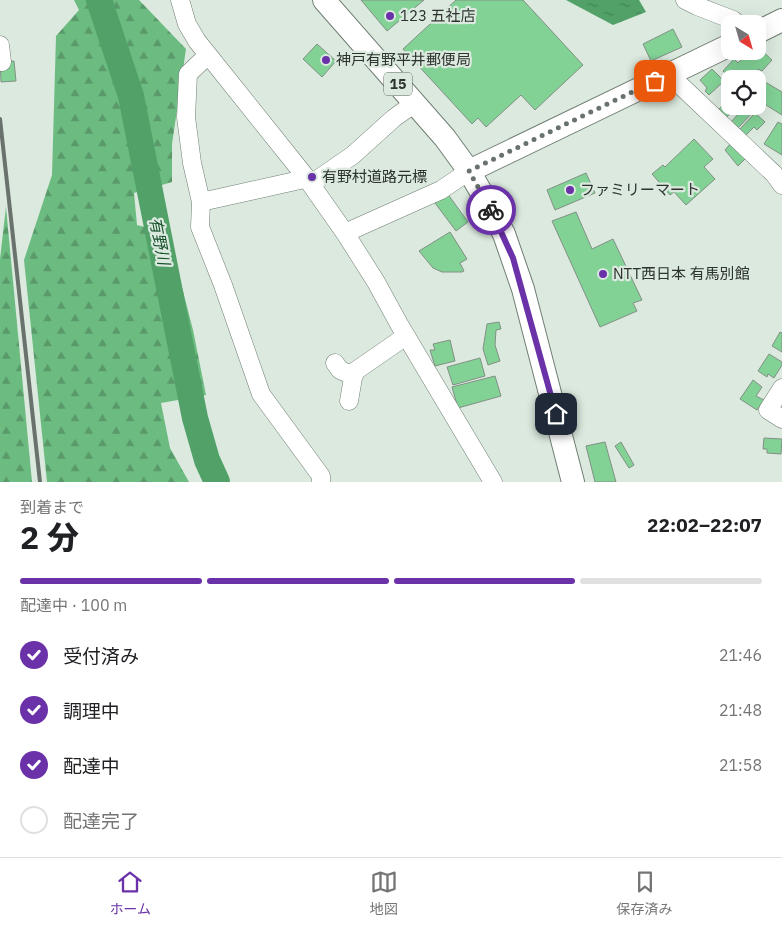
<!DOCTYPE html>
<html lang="ja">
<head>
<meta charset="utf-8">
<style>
  :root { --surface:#fff; --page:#f6f6f6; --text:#202124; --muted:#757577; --line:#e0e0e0; --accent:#6a31a8 }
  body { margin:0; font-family:"IBM Plex Sans","Noto Sans JP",sans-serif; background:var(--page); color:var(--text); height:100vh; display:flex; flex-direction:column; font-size:19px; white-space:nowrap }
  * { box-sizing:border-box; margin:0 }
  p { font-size:16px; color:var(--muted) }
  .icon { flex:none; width:28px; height:28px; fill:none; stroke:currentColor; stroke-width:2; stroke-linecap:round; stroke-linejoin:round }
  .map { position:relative; height:482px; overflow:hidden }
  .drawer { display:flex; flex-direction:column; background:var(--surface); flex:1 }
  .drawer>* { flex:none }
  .needle { width:32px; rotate:143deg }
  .tools { position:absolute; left:721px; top:15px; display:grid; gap:10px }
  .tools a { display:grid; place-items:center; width:45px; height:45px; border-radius:10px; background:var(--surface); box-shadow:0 5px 20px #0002; font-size:25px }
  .pin { position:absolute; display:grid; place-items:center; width:42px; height:42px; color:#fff; margin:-21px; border-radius:10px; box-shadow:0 2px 8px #0006 }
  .courier { position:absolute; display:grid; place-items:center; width:50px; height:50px; margin:-25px; border:4px solid #6a31a8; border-radius:50%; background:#fff; color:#222; box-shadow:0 1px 6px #0007 }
  .overview em { font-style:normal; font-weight:800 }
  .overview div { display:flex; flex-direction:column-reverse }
  .overview { display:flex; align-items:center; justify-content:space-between; height:85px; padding:0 20px }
  h1 { font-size:32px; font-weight:800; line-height:38px }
  .bar { display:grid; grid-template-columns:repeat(4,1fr); gap:8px 5px; align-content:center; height:60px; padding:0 20px }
  .bar i { height:6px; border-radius:4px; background:var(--line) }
  .bar .current { background:var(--accent) }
  .bar p { grid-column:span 4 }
  ol { padding:0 20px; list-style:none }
  li { display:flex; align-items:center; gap:15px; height:55px }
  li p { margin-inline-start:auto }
  li .icon { padding:5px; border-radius:50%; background:var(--accent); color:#fff; stroke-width:4 }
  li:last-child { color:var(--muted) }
  li i { width:28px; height:28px; border:2px solid var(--line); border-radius:50% }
  .tab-bar { display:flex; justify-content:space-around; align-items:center; height:70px; border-top:1px solid var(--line); background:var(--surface); font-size:14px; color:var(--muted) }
  .tab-bar a { display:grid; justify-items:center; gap:2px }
  .tab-bar .current { color:var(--accent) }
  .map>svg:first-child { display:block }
  .forest { fill:url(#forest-firs) }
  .water { fill:url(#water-ripples) }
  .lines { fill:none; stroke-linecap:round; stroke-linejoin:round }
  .river { stroke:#51a168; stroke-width:26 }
  .building { fill:#82d296; stroke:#829085 }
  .minor-casing { stroke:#717e73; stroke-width:19 }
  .major-casing { stroke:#717e73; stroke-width:24 }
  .minor { stroke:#fff; stroke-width:18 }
  .major { stroke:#fff; stroke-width:22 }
  .rail { stroke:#69726c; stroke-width:4 }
  .done { stroke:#69726c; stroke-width:5; stroke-dasharray:0 9 }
  .route { stroke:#6a31a8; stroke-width:6 }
  .poi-dot { fill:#6a31a8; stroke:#dbe9de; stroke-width:2 }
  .labels { text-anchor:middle; stroke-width:4.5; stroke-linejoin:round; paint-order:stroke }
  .shield { fill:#dbe9de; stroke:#606963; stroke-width:1 }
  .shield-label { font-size:14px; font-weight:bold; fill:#2c322e }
  .poi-label { font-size:15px; fill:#2c322e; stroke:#dbe9de; text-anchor:start }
  .water-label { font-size:16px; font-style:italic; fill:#17512b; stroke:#dbe9de }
</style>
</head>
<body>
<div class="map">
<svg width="782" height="482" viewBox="0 0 782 482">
  <defs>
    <pattern id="forest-firs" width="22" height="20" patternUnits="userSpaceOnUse" patternTransform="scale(1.25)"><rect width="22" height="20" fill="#6cbc81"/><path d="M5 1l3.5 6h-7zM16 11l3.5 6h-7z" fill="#59996a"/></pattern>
    <pattern id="water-ripples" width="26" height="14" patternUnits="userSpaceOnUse" patternTransform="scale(1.25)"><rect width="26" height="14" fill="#51a168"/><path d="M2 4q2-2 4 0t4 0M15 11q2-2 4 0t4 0" fill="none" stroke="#438456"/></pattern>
  </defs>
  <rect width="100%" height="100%" fill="#dbe9de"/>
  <!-- forest -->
  <path class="forest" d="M74 0H139L186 49 172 144V182L134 193 137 225 168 233 193 330 206 395 161 403 170 448 189 482H47L24 260 52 175 56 36 79 10Z
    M6 207 32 482H0V259Z"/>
  <!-- water -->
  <path class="water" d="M566 0H639L646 12 613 25Z"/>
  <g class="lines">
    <!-- river -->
    <path class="river" d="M99 0 131 96 195 418 207 460 217 482"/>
  </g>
  <!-- building -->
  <path class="building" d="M361 0H424L387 31Z
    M456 0H523L583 65 535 110 521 95 486 127 478 118 472 124 403 49Z
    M673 29 682 47 651 61 643 44Z
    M317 44 336 61 322 77 303 59Z
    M759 48 772 60 762 71 758 69 749 78 746 75 742 79H731L723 71 734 59 738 63 747 54 750 57Z
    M14 61 16 81 1 82 0 62Z
    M712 69 724 81 709 95 705 91 707 88 700 80Z
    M760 79 782 92V115L758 100V83Z
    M730 93V106H737L726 118 718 110 727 101 724 98Z
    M740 106H749L754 111 738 128 731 122 739 113 736 110Z
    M755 113 765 122 757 130 754 127 745 136 739 130Z
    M778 122 782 124V155L764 144Z
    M694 139 713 159 704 167 715 179 686 205 674 192 670 195 652 174 663 165 665 167Z
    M732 142 747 157 738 166 725 150Z
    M586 173 595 193 555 210 547 190Z
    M447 193 468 222 456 231 435 203Z
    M576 212 592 249 613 239 642 300 633 303 637 311 600 327 552 221Z
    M450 232 467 259 460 263 464 271 462 272H442L433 268 419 251Z
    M499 322 501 329 496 330 495 345 500 361 488 365 483 349 487 324Z
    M780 332 782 333V352L772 346Z
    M450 340 455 361 435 366 430 350H435L433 344Z
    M769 354 782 362V365L774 378 768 374 767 377 758 371Z
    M480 358 485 376 453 385 447 367Z
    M495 376 501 396 458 408 452 387Z
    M753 380 762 387 756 396 764 400 757 410 740 399Z
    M764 438 782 439 781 454 767 453V449H763Z
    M605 442 616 482H595L586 446Z
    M621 442 634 465 629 468 615 446Z"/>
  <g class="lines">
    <!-- minor casing -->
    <g class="minor-casing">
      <path id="minor" d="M180 0 187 24 197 41 305 176 345 233 376 282 399 324 493 482
        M685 0 697 6 733 20 738 24
        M0 45 2 62
        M208 55 188 74 186 117 192 163 201 202 200 227 223 285 261 394 321 476V482
        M672 73 678 83 774 174 782 185
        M311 184 353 155 394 118 415 103
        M201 202 300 180 305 176
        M345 233 441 190 469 171
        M335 363 340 370 354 376
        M782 388 768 410 782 419
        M349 401 354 372 406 336"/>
    </g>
    <!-- major casing -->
    <g class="major-casing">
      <path id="major" d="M324 0 445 138 469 171 488 204 504 234 523 289 573 482
        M758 32 782 20
        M469 171 730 45"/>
    </g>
    <!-- minor -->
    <use href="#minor" class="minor"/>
    <!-- major -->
    <use href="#major" class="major"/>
    <!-- rail -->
    <path class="rail" d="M0 119 40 482"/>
  </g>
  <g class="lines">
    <!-- done -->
    <path class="done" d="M491 210 469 171 655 81"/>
    <!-- route -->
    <path class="route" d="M491 210 513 258 556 414"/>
  </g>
  <!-- markers -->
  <g class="poi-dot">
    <circle cx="390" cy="16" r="5"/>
    <circle cx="326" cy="60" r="5"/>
    <circle cx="312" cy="177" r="5"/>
    <circle cx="570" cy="190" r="5"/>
    <circle cx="603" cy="274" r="5"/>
  </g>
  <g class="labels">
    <!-- shield labels -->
    <rect class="shield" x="384" y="72.5" width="28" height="23" rx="4"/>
    <g class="shield-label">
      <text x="398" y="89">15</text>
    </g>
    <!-- poi labels -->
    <g class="poi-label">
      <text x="400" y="21">123 五社店</text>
      <text x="336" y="65">神戸有野平井郵便局</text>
      <text x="322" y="182">有野村道路元標</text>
      <text x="580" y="195">ファミリーマート</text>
      <text x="613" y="279">NTT西日本 有馬別館</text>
    </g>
    <!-- water labels -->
    <g class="water-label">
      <text transform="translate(160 241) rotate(79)" y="6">有野川</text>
    </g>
  </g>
</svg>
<div class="tools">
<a><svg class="needle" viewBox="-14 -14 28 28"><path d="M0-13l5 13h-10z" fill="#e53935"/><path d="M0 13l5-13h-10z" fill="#757577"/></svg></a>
<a><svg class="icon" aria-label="locate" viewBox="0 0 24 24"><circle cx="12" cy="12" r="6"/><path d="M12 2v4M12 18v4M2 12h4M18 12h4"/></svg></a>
</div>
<div class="pin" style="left:655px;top:81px;background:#ea580c"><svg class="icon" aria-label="bag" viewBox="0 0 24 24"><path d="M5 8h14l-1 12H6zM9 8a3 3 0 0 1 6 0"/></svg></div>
<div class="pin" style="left:556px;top:414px;background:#1f2937"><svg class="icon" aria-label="home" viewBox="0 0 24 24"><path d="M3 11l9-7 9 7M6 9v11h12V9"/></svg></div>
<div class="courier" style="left:491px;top:210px"><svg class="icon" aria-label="bike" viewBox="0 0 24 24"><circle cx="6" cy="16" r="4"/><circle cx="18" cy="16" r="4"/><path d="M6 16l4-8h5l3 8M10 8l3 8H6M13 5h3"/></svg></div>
</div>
<section class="drawer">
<div class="overview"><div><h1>2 分</h1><p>到着まで</p></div><em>22:02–22:07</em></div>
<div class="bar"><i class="current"></i><i class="current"></i><i class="current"></i><i></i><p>配達中 · 100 m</p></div>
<ol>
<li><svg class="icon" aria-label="check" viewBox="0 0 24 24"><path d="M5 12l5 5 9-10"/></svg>受付済み<p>21:46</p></li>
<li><svg class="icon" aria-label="check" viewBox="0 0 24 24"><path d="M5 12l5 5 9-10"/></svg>調理中<p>21:48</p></li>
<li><svg class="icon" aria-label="check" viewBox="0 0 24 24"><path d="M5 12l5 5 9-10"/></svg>配達中<p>21:58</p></li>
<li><i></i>配達完了</li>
</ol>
</section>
<nav class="tab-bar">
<a class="current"><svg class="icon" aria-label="home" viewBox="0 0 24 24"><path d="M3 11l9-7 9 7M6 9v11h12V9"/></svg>ホーム</a>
<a><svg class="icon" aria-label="map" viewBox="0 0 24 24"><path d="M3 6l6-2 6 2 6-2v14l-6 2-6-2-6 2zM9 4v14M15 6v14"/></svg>地図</a>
<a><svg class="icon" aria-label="saved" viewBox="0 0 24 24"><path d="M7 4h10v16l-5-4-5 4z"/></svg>保存済み</a>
</nav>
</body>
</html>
